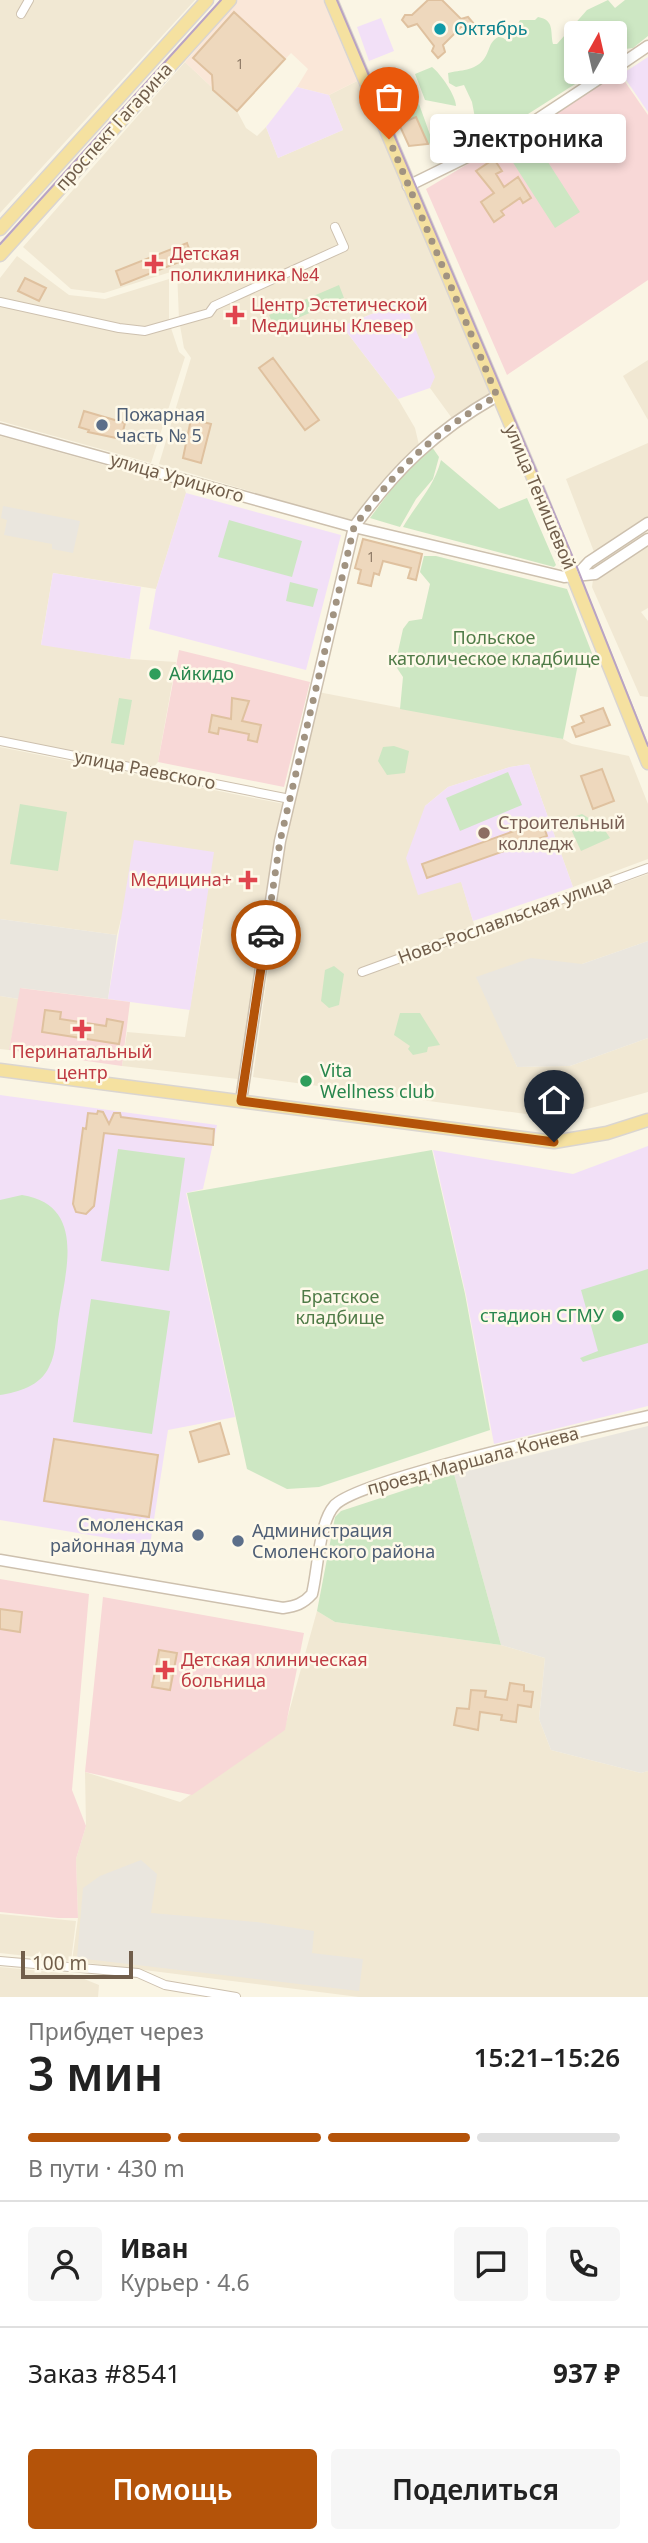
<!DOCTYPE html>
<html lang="ru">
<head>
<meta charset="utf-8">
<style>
  :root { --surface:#fff; --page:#f6f6f6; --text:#222; --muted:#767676; --line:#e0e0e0; --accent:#b45309 }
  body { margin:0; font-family:"Noto Sans",sans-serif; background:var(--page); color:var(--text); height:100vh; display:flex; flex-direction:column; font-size:26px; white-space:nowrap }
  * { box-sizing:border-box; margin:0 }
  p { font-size:23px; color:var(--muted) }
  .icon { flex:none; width:38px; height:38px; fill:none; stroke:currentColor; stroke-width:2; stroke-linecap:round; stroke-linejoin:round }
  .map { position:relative; height:1997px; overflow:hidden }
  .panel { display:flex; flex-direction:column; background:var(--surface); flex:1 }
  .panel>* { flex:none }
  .needle { width:46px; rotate:8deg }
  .controls { position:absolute; left:564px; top:21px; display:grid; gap:14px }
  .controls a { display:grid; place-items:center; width:63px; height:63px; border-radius:7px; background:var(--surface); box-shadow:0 4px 10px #0003; font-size:35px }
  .scale { position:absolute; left:21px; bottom:18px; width:112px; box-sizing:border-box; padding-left:7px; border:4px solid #715e4b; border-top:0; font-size:19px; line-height:24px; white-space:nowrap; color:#715e4b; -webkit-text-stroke:5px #fef9e9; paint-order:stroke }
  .pin { position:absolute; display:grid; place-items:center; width:60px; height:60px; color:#fff; margin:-72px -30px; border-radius:50% 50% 50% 0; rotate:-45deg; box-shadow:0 0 7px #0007 }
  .pin .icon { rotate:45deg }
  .courier { position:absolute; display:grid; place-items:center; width:70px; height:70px; margin:-35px; border:5px solid #b45309; border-radius:50%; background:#fff; color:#222; box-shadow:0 2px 9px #0007 }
  .bubble { position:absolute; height:49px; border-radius:7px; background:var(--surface); box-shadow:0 4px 10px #0003; font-size:23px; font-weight:600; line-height:49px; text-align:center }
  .overview em { font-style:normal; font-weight:600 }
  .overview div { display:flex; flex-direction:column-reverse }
  .overview { display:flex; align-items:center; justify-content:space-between; height:119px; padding:0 28px }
  h1 { font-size:46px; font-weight:600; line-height:52px }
  .bar { display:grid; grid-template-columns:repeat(4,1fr); gap:10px 7px; align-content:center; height:84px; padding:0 28px }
  .bar i { height:9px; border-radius:5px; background:var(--line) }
  .bar .current { background:var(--accent) }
  .bar p { grid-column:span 4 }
  .line { display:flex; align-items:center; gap:18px; padding:0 28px; border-top:2px solid var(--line) }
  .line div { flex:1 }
  .round { display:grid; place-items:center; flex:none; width:74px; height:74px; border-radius:7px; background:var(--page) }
  .action { display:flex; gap:14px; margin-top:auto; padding:14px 28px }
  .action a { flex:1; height:80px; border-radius:7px; background:var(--accent); color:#fff; font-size:28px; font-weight:600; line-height:80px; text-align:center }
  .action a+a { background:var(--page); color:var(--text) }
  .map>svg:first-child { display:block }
  .residential { fill:#f1e8d3 }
  .commercial { fill:#fae7d8 }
  .industrial { fill:#eae6de }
  .education { fill:#f2e0f7 }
  .medical { fill:#f8d8d7 }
  .green { fill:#cde7c3 }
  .building { fill:#eed8bd; stroke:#dfc19f; stroke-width:2 }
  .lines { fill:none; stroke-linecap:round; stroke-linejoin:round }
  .minor-casing { stroke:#cdc0ae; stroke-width:10 }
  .tertiary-casing { stroke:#cdc0ae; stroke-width:13 }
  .primary-casing { stroke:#dad5d0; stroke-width:15 }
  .minor { stroke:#fff; stroke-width:8 }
  .tertiary { stroke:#fff; stroke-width:10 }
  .primary { stroke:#f5e1a0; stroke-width:12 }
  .tram { stroke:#b9a3c3; stroke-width:2 }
  .done { stroke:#a19381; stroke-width:7; stroke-dasharray:0 12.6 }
  .route { stroke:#b45309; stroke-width:9 }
  .culture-dot { fill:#0f9aa8; stroke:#fef9e9; stroke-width:2.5 }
  .health-dot { fill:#e0444e; stroke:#fef9e9; stroke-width:2.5 }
  .service-dot { fill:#5c6f8a; stroke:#fef9e9; stroke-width:2.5 }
  .leisure-dot { fill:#2e9e5b; stroke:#fef9e9; stroke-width:2.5 }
  .education-dot { fill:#8d6e63; stroke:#fef9e9; stroke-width:2.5 }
  .labels { text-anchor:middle; stroke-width:5; stroke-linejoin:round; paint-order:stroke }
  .number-label { font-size:14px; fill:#907c68 }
  .culture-label { font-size:18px; fill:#0d838f; stroke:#fef9e9; text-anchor:start }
  .street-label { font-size:18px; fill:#715e4b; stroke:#fef9e9 }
  .health-label { font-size:18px; fill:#be3a42; stroke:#fef9e9; text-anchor:start }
  .service-label { font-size:18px; fill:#4e5e75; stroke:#fef9e9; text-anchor:start }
  .park-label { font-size:18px; fill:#4f7b47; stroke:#fef9e9 }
  .leisure-label { font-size:18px; fill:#27864d; stroke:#fef9e9; text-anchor:start }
  .education-label { font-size:18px; fill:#785e54; stroke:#fef9e9; text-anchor:start }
</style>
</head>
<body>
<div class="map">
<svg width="648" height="1997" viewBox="0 0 648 1997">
  <rect width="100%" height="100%" fill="#faf5e4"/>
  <!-- residential -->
  <path class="residential" d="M0 0H195L0 213Z
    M185 62 237 111 246 128 257 136 266 127 278 158 343 130 329 95 357 81 493 394 454 421 430 388 434 376 404 301 342 326 398 399 415 428 419 445 353 522 159 464 191 358 184 348 179 320 177 270 104 293 71 289 23 247Z
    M17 256 69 295 105 299 169 279V322L179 352 185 357 151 463 0 421V278Z
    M648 360V420L623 376Z
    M0 436 184 487 186 493 156 589 53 573 41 644 130 659 176 662 158 762 153 768 0 737Z
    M648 443V520L596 557 566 479Z
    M648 543V608L641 612 648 621V697L640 696 592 587 593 580Z
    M318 692 563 739 572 744 629 756 648 804V859L573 887 529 764 510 767 448 787 425 806 461 881 477 934 648 874V941L582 964 499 1024 517 1067 570 1066 648 1038V1092L555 1118 253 1077 286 841Z
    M0 747 284 804 238 1079 122 1066 127 1032 185 1037 203 929 121 919 117 935 0 919Z
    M0 996 19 999 9 1050 0 1049Z
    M317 1611 335 1622 501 1645 545 1658 539 1719 551 1750 641 1773 648 1771V1997H359L72 1961 78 1918 76 1859 86 1826 85 1772 180 1802 284 1730Z
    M0 1914 76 1921 71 1961 0 1953Z
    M0 1967 72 1974 99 1985 98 1997H0Z"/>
  <!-- commercial -->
  <path class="commercial" d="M238 0H323L357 81 329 95 297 87 308 69 291 53 237 111 185 62Z"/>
  <!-- industrial -->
  <path class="industrial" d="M3 506 80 521 73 553 52 549V544L4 535 7 520 1 518Z
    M0 919 117 935 108 999 21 988 19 999 0 996Z
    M648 941V1038L570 1066 517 1067 476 977 531 958 582 964Z
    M648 1426V1771L641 1773 551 1750 539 1719 545 1658 501 1645 454 1474Z
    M141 1860 157 1874 151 1913 257 1922 314 1931 312 1953 363 1959 359 1991 77 1958 83 1888 100 1876Z"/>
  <!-- education -->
  <path class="education" d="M381 18 394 51 369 61 357 27Z
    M648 57V112L622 74Z
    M297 87 329 95 343 130 278 158 266 127Z
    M404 301 435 377 430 388 398 399 342 326Z
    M186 493 341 535 306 670 149 629 156 589Z
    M53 573 141 587 130 659 41 645Z
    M529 764 573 887 473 921 461 882 418 895 406 858 425 806 448 787 510 767Z
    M134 840 214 852 190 1010 108 999Z
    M0 1095 217 1125 203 1189 186 1193 235 1417 168 1430 150 1545 0 1520Z
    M648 1146V1406L494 1444 466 1295 433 1150 573 1174Z"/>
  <!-- medical -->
  <path class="medical" d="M619 73 648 115V280L507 375 426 189Z
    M179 650 310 682 284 787 158 762Z
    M20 988 130 1002 122 1066 9 1050Z
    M0 1579 89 1594 72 1790 86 1826 76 1859 78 1918H58L0 1912Z
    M103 1597 304 1633 285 1730 192 1795 85 1772Z"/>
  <!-- green -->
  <path class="green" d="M608 0 615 8 625 0H648V36L633 48 618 50 614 59V33H576V72H594L506 128C492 131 479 140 465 136L467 127 475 118 472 102 464 85 456 87 449 83 448 73C460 70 475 71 484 59 491 49 488 42 500 36L508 41 520 20H535L538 17C555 20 550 32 553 44H557L587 10Z
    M432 67C441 74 456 96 456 106L425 100 415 74Z
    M419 104 433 143 428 144 416 117 399 124 393 119V114Z
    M530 134 580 212 555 228 505 150Z
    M339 285 344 298 275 328 269 315Z
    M432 447 439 457 433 479 416 499 400 527 370 518 402 475Z
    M441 460 499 509 527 498 556 565 554 567 403 527C417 503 434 487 441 460Z
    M229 520 302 541 292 577 218 557Z
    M424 556H436L567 589 595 661V665L578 664 563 739 400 709 403 677 395 665 403 629 409 621 422 619 430 584 420 572Z
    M290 582 318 589 313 607 286 601Z
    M119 698 132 700 124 745 111 743Z
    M394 746 409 751 405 773 387 775 378 761 383 747Z
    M508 772 522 805 460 831 446 798Z
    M20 804 67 812 58 871 10 864Z
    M582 814 602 826 610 838 581 851 570 827V818Z
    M334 966 344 974 339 1005 329 1008 321 1001 325 970Z
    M400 1013H420L440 1045 428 1047 427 1052 413 1055 408 1049 410 1046 394 1035Z
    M118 1149 185 1158 169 1271 101 1261Z
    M432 1150 465 1294 490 1430 319 1487 287 1489 247 1469 187 1193Z
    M22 1195C86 1205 66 1270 59 1314 56 1330 57 1353 49 1367 40 1386 19 1392 0 1395V1200Z
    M648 1269V1343L583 1362 580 1358 598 1351 581 1290Z
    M91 1299 170 1311 152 1434 73 1422Z
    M454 1474 501 1645 335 1622 317 1611 335 1517 341 1511Z"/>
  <!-- building -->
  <path class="building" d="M428 0H442L461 19 468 17 474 24 467 30 462 26 443 45 445 52 438 58 432 51 434 46 417 24 408 27 402 20 405 15H412Z
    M234 12 285 59 237 111 213 90 212 75 193 58Z
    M416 117 428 144 409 146 399 124Z
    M494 159 502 171 496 174 504 187 518 177 531 198 523 203 520 198 501 211 504 215 494 222 481 202 494 193 476 171Z
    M187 243 192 257 121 285 116 271Z
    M25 278 46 288 39 301 18 291Z
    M273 358 319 420 305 430 259 368Z
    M84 411 125 423 121 439 88 432 89 430 79 427Z
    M191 419 211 424 201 463 183 458Z
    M363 539 422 554 416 580 408 578 411 568 383 561 379 575 374 573 371 586 358 583 361 570 355 568Z
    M232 698 249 701 242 721 261 725 257 742 248 740 249 734 219 728 218 734 209 732 212 715 231 719Z
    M603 708 610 725 576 737 572 727 584 722 581 716Z
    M602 769 614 801 593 809 581 776Z
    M542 821 547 836 427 878 422 864Z
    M45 1010 61 1012 60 1019 106 1026 107 1019 123 1022 119 1044 42 1032Z
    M98 1111 103 1112 109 1124 114 1113H120L121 1117 214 1129 213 1145 104 1133 94 1206 86 1214 76 1212 73 1204 83 1128 86 1129 88 1113 97 1114Z
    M220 1423 229 1454 199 1462 190 1432Z
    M54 1439 158 1455 149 1517 44 1501Z
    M0 1609 22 1612 20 1632 0 1629Z
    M159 1650 177 1653 170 1690 152 1687Z
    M510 1683 524 1685V1691L533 1692 531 1707 518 1705 516 1722 501 1720 502 1715 480 1712 478 1730 454 1725 457 1708 469 1709 471 1690 486 1691 485 1697 507 1700Z"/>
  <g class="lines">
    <!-- minor casing -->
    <g class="minor-casing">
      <path id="minor" d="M21 14 29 0
        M0 302 119 328 145 331 209 313 214 306 344 247 335 227
        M0 741 290 799
        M362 972 648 868
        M0 1961 138 1973 165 1985 236 1997"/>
    </g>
    <!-- tertiary casing -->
    <g class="tertiary-casing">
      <path id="tertiary" d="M614 69 648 46
        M408 186 518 132 609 72
        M0 429 354 527 564 577 595 574 648 539
        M575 577 589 562 648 523
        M241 1101 280 841 354 527C396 469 434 432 497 396
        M0 1560 283 1608C296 1606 303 1604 312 1594 318 1570 319 1523 334 1506 356 1479 600 1427 648 1416"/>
    </g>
    <!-- primary casing -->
    <g class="primary-casing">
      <path id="primary" d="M331 0 537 487 648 763
        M0 229 207 0
        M0 255 230 0
        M0 1070 554 1142 607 1133 648 1120"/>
    </g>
    <!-- minor -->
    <use href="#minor" class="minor"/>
    <!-- tertiary -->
    <use href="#tertiary" class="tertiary"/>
    <!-- primary -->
    <use href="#primary" class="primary"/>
    <!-- tram -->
    <path class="tram" d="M337 0 574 560 648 746
      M0 244 221 0"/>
  </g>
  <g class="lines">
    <!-- done -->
    <path class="done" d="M266 935 280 841 354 527C396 469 434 432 497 396L389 139"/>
    <!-- route -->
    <path class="route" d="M266 935 241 1101 554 1142"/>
  </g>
  <!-- markers -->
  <circle class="culture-dot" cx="440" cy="29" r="7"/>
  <g class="health-dot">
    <path d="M150.5 253.5h7v7h7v7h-7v7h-7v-7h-7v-7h7z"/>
    <path d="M231.5 304.5h7v7h7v7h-7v7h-7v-7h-7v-7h7z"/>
    <path d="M244.5 869.5h7v7h7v7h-7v7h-7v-7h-7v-7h7z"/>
    <path d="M78.5 1018.5h7v7h7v7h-7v7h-7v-7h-7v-7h7z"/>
    <path d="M161.5 1659.5h7v7h7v7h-7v7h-7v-7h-7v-7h7z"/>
  </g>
  <g class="service-dot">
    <circle cx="102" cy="425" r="7"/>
    <circle cx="198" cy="1535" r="7"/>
    <circle cx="238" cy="1541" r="7"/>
  </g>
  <g class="leisure-dot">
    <circle cx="155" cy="674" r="7"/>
    <circle cx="306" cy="1081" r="7"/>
    <circle cx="618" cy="1316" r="7"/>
  </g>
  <circle class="education-dot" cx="484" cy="833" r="7"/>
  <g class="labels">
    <!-- number labels -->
    <g class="number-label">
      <text x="240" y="69">1</text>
      <text x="371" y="562">1</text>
    </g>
    <!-- culture labels -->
    <g class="culture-label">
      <text x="454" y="35">Октябрь</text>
    </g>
    <!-- street labels -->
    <g class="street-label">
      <text transform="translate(114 127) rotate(-48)" y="6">проспект Гагарина</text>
      <text transform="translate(177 478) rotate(16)" y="6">улица Урицкого</text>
      <text transform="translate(540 497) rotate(67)" y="6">улица Тенишевой</text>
      <text transform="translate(145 770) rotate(11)" y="6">улица Раевского</text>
      <text transform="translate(505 920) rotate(-20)" y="6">Ново-Рославльская улица</text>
      <text transform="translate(473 1461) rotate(-15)" y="6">проезд Маршала Конева</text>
    </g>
    <!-- health labels -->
    <g class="health-label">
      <text x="170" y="260">Детская<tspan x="170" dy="21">поликлиника №4</tspan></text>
      <text x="251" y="311">Центр Эстетической<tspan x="251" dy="21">Медицины Клевер</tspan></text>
      <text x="232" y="886" text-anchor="end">Медицина+</text>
      <text x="82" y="1058" text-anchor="middle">Перинатальный<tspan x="82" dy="21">центр</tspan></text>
      <text x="181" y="1666">Детская клиническая<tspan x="181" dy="21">больница</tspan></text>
    </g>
    <!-- service labels -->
    <g class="service-label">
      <text x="116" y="421">Пожарная<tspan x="116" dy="21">часть № 5</tspan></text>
      <text x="184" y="1531" text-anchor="end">Смоленская<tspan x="184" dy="21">районная дума</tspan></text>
      <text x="252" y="1537">Администрация<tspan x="252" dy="21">Смоленского района</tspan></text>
    </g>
    <!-- park labels -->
    <g class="park-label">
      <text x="494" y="644">Польское<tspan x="494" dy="21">католическое кладбище</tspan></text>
      <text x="340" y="1303">Братское<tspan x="340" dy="21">кладбище</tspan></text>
    </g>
    <!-- leisure labels -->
    <g class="leisure-label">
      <text x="169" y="680">Айкидо</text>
      <text x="320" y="1077">Vita<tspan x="320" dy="21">Wellness club</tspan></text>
      <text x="604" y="1322" text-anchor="end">стадион СГМУ</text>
    </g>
    <!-- education labels -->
    <g class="education-label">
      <text x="498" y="829">Строительный<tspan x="498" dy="21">колледж</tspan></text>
    </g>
  </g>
</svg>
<div class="controls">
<a><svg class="needle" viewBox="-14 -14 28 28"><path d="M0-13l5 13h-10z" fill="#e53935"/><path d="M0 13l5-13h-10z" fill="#767676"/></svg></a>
</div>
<div class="scale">100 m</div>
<div class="pin" style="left:389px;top:139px;background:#ea580c"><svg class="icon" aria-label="bag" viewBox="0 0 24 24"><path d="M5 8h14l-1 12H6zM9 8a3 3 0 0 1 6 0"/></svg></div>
<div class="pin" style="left:554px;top:1142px;background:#1f2937"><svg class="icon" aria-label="home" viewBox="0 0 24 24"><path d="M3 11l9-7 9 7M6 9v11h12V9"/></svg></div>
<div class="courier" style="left:266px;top:935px"><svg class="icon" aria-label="car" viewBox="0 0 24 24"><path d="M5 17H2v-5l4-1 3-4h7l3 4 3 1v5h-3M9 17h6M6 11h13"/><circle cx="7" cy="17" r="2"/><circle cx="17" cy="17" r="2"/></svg></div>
<div class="bubble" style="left:430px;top:114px;width:196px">Электроника</div>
</div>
<section class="panel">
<div class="overview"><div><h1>3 мин</h1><p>Прибудет через</p></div><em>15:21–15:26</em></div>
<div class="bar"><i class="current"></i><i class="current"></i><i class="current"></i><i></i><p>В пути · 430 m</p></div>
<div class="line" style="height:126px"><a class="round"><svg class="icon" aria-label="person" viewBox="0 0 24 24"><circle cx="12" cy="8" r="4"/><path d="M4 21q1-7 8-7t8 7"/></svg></a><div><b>Иван</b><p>Курьер · 4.6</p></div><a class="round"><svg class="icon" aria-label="chat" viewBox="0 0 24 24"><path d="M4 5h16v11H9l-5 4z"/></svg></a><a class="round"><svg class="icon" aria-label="phone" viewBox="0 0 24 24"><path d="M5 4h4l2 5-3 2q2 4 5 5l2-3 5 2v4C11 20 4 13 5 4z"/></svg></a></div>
<div class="line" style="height:91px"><div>Заказ #8541</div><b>937 ₽</b></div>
<div class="action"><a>Помощь</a><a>Поделиться</a></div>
</section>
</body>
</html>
